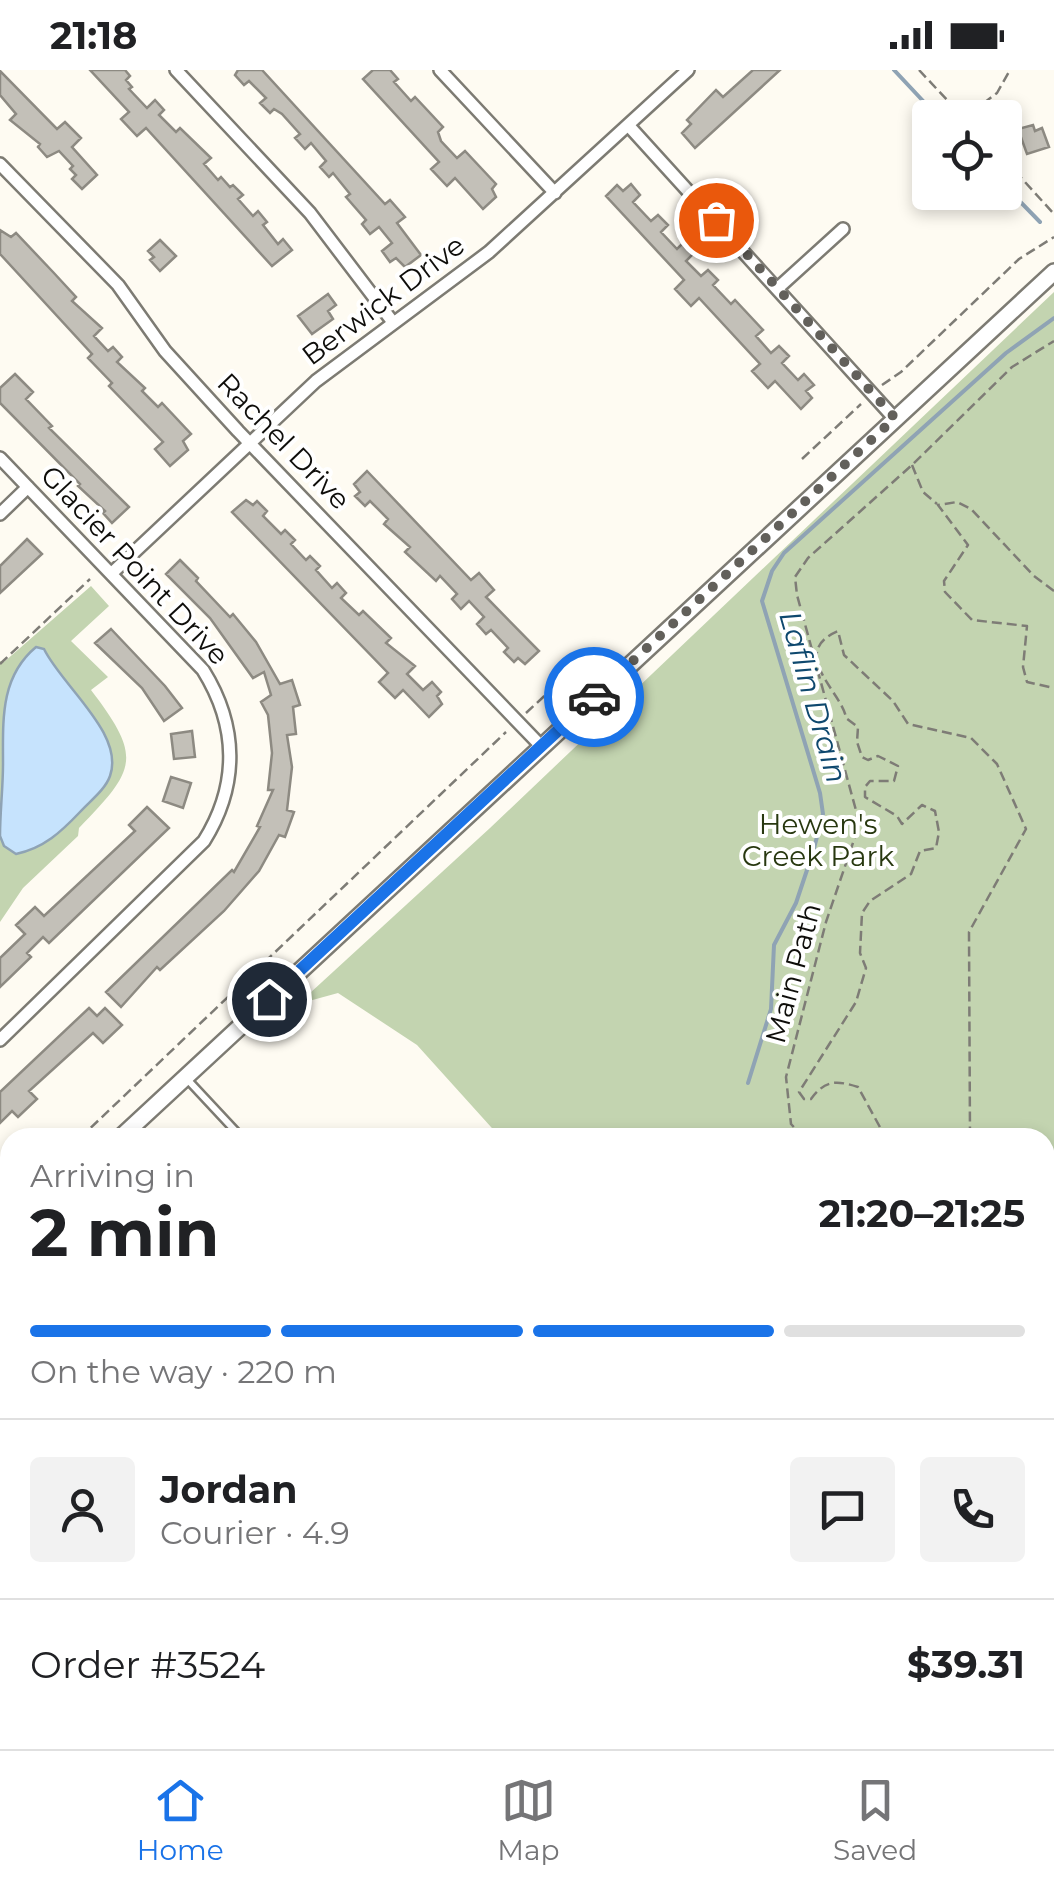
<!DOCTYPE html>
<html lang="en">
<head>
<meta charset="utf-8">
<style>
  :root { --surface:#fff; --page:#f2f2f2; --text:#202124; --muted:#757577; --line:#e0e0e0; --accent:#1a73e8 }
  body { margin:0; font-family:Montserrat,sans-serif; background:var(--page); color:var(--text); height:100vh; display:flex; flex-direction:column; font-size:38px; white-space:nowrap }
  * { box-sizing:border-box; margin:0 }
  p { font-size:32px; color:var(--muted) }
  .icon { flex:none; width:55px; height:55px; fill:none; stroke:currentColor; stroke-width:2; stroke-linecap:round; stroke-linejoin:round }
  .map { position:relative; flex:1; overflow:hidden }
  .details { position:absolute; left:0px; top:1058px; width:1055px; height:622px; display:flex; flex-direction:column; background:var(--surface); border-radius:30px 30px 0 0; box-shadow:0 5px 15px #0003 }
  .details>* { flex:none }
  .controls { position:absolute; left:912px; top:30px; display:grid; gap:20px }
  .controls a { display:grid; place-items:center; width:110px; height:110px; border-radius:10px; background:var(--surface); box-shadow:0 5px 15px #0003; font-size:50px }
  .pin { position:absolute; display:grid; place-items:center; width:85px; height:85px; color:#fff; margin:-42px; border:5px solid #fff; border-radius:50%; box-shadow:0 2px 10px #0007 }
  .courier { position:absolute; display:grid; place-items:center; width:100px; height:100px; margin:-50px; border:8px solid #1a73e8; border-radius:50%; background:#fff; color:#222; box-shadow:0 2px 12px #0007 }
  .overview em { font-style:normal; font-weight:700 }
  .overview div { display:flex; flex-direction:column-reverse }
  .overview { display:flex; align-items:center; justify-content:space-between; height:170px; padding:0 30px }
  h1 { font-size:65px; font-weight:700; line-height:75px }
  .bar { display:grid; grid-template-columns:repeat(4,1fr); gap:15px 10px; align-content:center; height:120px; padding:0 30px }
  .bar i { height:12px; border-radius:8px; background:var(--line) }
  .bar .on { background:var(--accent) }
  .bar p { grid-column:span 4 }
  .line { display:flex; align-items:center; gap:25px; padding:0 30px; border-top:2px solid var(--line) }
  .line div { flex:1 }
  .round { display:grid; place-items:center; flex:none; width:105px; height:105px; border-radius:10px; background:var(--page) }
  .status { display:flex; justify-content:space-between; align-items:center; height:70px; padding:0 50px; background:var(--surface); direction:ltr }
  .status svg { height:28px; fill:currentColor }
  .dock { display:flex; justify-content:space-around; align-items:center; height:140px; border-top:2px solid var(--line); background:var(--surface); font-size:28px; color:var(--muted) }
  .dock a { display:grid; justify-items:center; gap:5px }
  .dock .on { color:var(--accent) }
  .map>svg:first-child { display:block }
  .green { fill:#c3d4b0 }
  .water { fill:#c6e3fd; stroke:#8fa3b4; stroke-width:2.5 }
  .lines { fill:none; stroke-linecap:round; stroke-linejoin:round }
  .stream { stroke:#8fa3b4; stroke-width:4 }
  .building { fill:#c3c0b8; stroke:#8d8a82; stroke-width:2.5 }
  .service-casing { stroke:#7d7b73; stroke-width:11 }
  .minor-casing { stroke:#7d7b73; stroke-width:16 }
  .tertiary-casing { stroke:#7d7b73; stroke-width:20 }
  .path { stroke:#7e7c76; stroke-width:2.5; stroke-dasharray:10 5; stroke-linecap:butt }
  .service { stroke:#fff; stroke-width:6 }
  .minor { stroke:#fff; stroke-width:11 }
  .tertiary { stroke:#fff; stroke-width:15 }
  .done { stroke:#62605b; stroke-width:10; stroke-dasharray:0 18 }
  .route { stroke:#1a73e8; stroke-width:12 }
  .labels { text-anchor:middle; stroke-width:8; stroke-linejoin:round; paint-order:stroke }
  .street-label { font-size:28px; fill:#0e0d0a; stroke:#fff }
  .park-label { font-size:28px; fill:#283810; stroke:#fff }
  .water-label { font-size:30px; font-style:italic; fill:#0e486e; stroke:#fff }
</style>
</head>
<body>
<div class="status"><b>21:18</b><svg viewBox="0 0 49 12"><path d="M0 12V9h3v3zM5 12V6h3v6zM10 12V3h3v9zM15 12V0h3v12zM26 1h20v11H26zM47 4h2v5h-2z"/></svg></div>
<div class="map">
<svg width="1054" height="1679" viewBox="0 0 1054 1679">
  <rect width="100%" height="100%" fill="#fefbf2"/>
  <!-- green -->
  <path class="green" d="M1054 222V1679H547L550 1670H1045V1068L500 1067 417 975 338 923 298 934 490 758Z
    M91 516 109 536 71 571 108 607 91 620C143 688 136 699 79 758L78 766 23 818 0 852V591L4 592Z
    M10 1215V1442L0 1434V1225Z
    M66 1670H470L476 1679H73Z"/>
  <!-- water -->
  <path class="water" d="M36 577 44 579C62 616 125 664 110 706 105 720 90 731 80 742 61 762 44 778 16 784L4 776 0 766C0 742 3 718 3 694 3 650 0 607 36 577Z"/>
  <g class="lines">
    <!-- stream -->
    <path class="stream" d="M894 0 939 48
      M1005 116 1040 152
      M748 1013 771 939 774 875 796 833 813 782 823 744 820 723 762 531 772 501 784 483 1006 283 1054 248"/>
  </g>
  <!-- building -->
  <path class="building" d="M90 0H125L130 6 126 10 132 17 129 19 147 38 155 30 164 40 159 45 176 62 180 58 211 88 204 94 218 110 221 107 230 117 233 115 243 125 238 129 253 146 258 141 267 152 263 155 278 174 283 169 292 180 272 196 146 58 137 66 121 49 129 42Z
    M238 0H262L385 134 390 130 405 147 397 153 421 185 405 197 396 188 390 192 382 181 392 173 379 157 370 164 362 154 366 150 346 127 350 124 333 103 329 107 320 97 326 91 311 73 305 79 295 68 300 64 282 44 274 39 270 43 260 33 266 28 249 11 244 15 235 5Z
    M373 0H390L398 9 394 12 411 31 415 27 443 57 438 62 441 71 457 88 465 81 496 114 492 119 496 127 483 139 455 108 447 116 431 99 439 92 363 9Z
    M753 0H780L695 78 682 63 691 54 687 50 716 20 723 27Z
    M0 1 57 59 65 52 81 68 72 77 97 105 82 119 72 109 76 105 70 99 73 96 59 81 47 87 38 77 40 74 10 50 16 44 0 25Z
    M1033 55 1035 61 1042 58 1049 77 1027 84 1018 59Z
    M631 114 640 125 633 132 651 151 658 145 668 155 661 162 677 179 684 172 694 183 686 191 701 206 708 200 718 210 713 215 731 234 735 230 763 260 756 266 771 283 779 276 789 286 782 293 798 310 804 304 814 315 806 321 812 328 801 339 775 311 768 318 752 301 760 294 699 228 691 236 675 219 684 210 606 126 617 115 623 121Z
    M0 160 11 167 16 163 53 202 76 227 72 231 102 258 94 266 108 281 113 277 122 287 117 292 145 318 142 321 158 337 162 333 191 364 183 371 188 380 170 396 155 379 163 372 109 316 112 313 88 288 92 284 0 184Z
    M160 170 176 186 160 201 150 190 154 187 148 181Z
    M328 224 336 235 328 241 333 249 312 264 298 246Z
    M15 304 33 322 26 329 52 356 49 358 129 437 112 453 103 443 105 441 78 416 80 414 0 333V318Z
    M367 401 471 510 479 503 494 520 486 527 539 581 525 594 518 588 514 592 504 582 508 578 491 560 486 564 477 554 484 547 469 531 461 539 452 529 457 524 440 506 436 511 405 482 410 477 384 454 388 449 370 431 365 436 355 426 360 422 354 414Z
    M246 430 253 435 257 431 267 441 263 446 281 464 285 460 295 470 291 474 306 490 310 486 320 496 316 500 332 518 337 513 346 523 341 528 359 545 363 541 391 568 386 573 415 596 407 604 423 620 432 612 441 622 437 626 442 634 429 647 403 620 395 628 379 612 388 603 232 442Z
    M27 469 42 484 0 523V496Z
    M180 490 198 508 196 511 230 547 233 544 256 572 280 614 292 610 300 635 293 637 296 664 287 665 292 697 287 740 294 742 285 767 279 765 259 801 224 841 160 900 157 897 121 937 106 922 232 800 234 802 260 757 257 756 273 720H268L272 683 268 645 261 632 271 625 264 602 253 608 210 548 166 504Z
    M111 559 165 616 182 638 164 651 142 618 95 573Z
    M192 661 195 687 174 689 171 664Z
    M171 707 191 713 183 738 163 731Z
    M147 737 169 758 49 873 43 867 27 883 31 887 0 917V888L25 864 16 855 35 837 44 846 135 761 129 755Z
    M89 938 97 946 105 938 122 955 103 973 93 963 29 1021 37 1029 18 1047 12 1041 0 1053V1022Z"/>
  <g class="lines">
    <!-- service casing -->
    <g class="service-casing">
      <path id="service" d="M186 1008 242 1068"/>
    </g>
    <!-- minor casing -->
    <g class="minor-casing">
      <path id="minor" d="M176 0 310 143 392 251
        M440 0 555 123
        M628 55 895 349
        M0 94 118 215 165 281 238 361 541 676
        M778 218 843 159
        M0 388 203 600C238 656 239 715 204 771L0 970
        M0 444 28 417
        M112 503 316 311 489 182 688 0
        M0 1137 10 1148"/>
    </g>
    <!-- tertiary casing -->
    <g class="tertiary-casing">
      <path id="tertiary" d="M120 1068 1054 202
        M0 1179 10 1170"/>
    </g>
    <!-- path -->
    <path class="path" d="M919 0 964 48 997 23 1010 0
      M1005 90 1054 144
      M882 315 901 302 1019 189 1054 167
      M802 389 861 334
      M912 395 923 422 937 434
      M1054 521 1034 506 971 439 957 432 938 435 968 475 944 511 945 522 972 550 1027 556 1023 597 1027 612 1054 618
      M0 594 90 509
      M526 643 582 591
      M80 1068 506 662
      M804 1068 791 1054 786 1007 826 852 857 761V744L797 525 795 507 808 488 912 395 1012 297 1054 271
      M890 1068 881 1059 858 1017C836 1010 825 1010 811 1029H804L799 1022 856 932 866 898 860 883 862 843 870 831 911 804 920 781 936 778 939 762 935 741 922 735 902 754 897 746 865 727V717L870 711H894L898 696 878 686 868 690 862 687 857 672 858 657 846 648C843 623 787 583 838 561L844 585 893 631 908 654 971 668 997 694 1026 759 969 862 970 1068
      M1045 1101 1054 1098
      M1045 1299 1054 1296
      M1045 1336 1053 1345"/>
    <!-- service -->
    <use href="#service" class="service"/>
    <!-- minor -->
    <use href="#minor" class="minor"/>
    <!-- tertiary -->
    <use href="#tertiary" class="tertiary"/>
  </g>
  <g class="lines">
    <!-- done -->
    <path class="done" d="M594 627 895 348 716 150"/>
    <!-- route -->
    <path class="route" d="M269 929 594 627"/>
  </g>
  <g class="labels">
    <!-- street labels -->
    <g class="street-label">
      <text transform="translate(383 230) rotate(-37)" y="10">Berwick Drive</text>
      <text transform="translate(284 371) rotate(46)" y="10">Rachel Drive</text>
      <text transform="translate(135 495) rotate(47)" y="10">Glacier Point Drive</text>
      <text transform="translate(793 903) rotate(-75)" y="10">Main Path</text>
    </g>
    <!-- park labels -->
    <g class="park-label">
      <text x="818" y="764">Hewen's<tspan x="818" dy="32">Creek Park</tspan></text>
    </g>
    <!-- water labels -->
    <g class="water-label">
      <text transform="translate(813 627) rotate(74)" y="10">Laflin Drain</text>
    </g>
  </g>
</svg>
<div class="controls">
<a><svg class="icon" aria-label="locate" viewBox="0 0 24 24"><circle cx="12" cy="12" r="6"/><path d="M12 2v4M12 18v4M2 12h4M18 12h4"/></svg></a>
</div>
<div class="pin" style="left:716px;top:150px;background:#ea580c"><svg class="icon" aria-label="bag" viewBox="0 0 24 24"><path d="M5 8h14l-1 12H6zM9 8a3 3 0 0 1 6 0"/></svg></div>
<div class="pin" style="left:269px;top:929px;background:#1f2937"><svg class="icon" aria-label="home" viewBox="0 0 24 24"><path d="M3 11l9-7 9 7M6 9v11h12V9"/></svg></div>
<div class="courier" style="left:594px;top:627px"><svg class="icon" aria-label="car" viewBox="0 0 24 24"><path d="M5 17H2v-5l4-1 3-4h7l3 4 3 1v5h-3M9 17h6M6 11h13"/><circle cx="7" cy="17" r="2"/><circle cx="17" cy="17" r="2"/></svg></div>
<section class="details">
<div class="overview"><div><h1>2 min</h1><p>Arriving in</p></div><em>21:20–21:25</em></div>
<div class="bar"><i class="on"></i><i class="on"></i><i class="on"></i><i></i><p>On the way · 220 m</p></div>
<div class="line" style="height:180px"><a class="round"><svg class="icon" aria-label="person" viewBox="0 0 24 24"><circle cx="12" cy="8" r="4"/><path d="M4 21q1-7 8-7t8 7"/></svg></a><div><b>Jordan</b><p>Courier · 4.9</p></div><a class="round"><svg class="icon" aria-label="chat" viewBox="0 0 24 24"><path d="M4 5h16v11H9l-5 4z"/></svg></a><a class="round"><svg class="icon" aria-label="phone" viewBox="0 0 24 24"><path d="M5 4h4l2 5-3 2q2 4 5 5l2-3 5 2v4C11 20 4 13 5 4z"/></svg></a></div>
<div class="line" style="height:130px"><div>Order #3524</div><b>$39.31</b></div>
</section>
</div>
<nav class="dock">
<a class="on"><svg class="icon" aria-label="home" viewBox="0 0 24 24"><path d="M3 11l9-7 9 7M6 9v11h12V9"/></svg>Home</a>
<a><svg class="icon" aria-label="map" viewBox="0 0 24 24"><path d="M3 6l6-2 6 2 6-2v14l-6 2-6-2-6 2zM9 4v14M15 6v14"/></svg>Map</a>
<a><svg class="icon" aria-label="saved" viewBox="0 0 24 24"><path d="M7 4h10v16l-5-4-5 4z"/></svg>Saved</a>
</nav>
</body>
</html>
